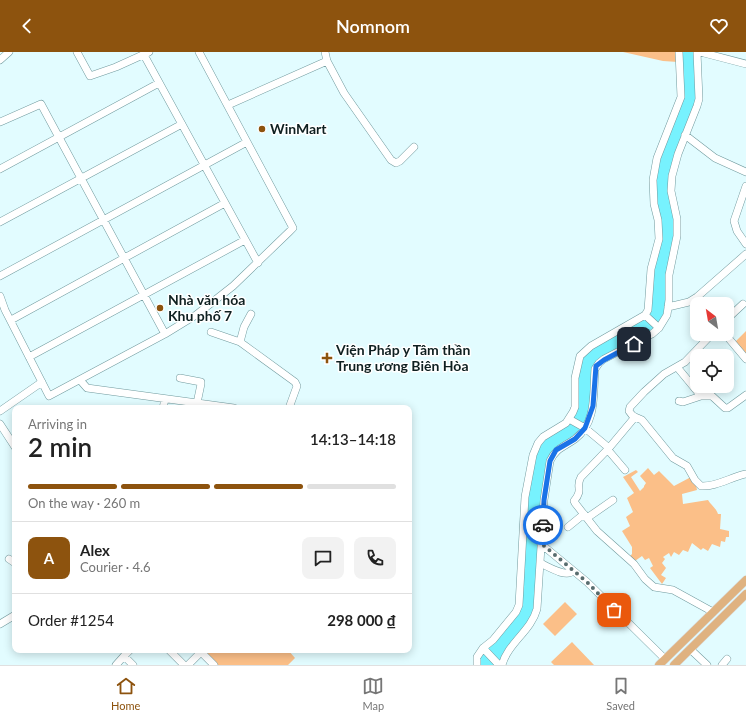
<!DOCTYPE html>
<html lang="en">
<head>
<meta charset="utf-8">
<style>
  :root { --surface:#fff; --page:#f2f2f2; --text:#222; --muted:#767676; --line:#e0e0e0; --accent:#8d530e }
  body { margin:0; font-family:Lato,sans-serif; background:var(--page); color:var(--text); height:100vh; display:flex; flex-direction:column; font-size:15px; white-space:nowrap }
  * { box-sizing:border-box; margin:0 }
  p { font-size:13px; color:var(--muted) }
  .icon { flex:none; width:22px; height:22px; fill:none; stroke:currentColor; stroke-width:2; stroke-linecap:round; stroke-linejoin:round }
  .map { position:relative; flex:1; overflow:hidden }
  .side { position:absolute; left:12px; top:353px; width:400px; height:248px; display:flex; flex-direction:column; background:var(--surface); border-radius:8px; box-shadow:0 2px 10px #0003 }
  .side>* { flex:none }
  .needle { width:26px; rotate:329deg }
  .fabs { position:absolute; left:690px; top:245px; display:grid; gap:8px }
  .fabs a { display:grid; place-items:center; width:44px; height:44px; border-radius:8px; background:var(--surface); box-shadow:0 2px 10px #0003; font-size:20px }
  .pin { position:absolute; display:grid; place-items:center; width:34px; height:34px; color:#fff; margin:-17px; border-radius:8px; box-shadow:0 2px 6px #0006 }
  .courier { position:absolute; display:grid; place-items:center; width:40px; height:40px; margin:-20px; border:3px solid #1a73e8; border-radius:50%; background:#fff; color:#222; box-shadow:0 1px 5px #0007 }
  .head em { font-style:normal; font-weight:600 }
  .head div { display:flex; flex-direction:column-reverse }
  .head { display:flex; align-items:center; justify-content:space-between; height:68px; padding:0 16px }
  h1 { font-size:26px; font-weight:600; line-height:30px }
  .bar { display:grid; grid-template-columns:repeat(4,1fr); gap:6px 4px; align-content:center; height:48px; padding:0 16px }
  .bar i { height:5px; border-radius:3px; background:var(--line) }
  .bar .active { background:var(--accent) }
  .bar p { grid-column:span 4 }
  .line { display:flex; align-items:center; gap:10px; padding:0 16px; border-top:1px solid var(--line) }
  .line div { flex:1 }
  .round { display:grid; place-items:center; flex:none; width:42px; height:42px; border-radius:8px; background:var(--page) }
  header { display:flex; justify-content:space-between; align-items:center; height:52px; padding:0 16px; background:var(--accent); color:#fff; font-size:18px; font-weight:600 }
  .dock { display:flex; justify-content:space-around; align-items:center; height:56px; border-top:1px solid var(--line); background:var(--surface); font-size:11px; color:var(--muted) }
  .dock a { display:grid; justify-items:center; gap:2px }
  .dock .active { color:var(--accent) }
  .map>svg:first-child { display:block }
  .green { fill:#fbbf88 }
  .water { fill:#77f2fe }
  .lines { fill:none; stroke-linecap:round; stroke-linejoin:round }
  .minor-casing { stroke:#709a9e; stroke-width:8 }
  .major-casing { stroke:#d9dbdb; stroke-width:9 }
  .minor { stroke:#fff; stroke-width:7 }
  .major { stroke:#dfb280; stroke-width:8 }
  .done { stroke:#596d6f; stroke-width:4; stroke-dasharray:0 7.2 }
  .route { stroke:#1a73e8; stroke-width:5 }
  .poi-dot { fill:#8d530e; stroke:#fff; stroke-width:1.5 }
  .labels { text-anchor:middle; stroke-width:3; stroke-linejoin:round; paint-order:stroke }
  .poi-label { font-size:14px; font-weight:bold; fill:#0f2021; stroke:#fff; text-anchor:start }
</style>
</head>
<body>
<header><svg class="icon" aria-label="back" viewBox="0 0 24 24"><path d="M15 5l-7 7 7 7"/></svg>Nomnom<svg class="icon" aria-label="heart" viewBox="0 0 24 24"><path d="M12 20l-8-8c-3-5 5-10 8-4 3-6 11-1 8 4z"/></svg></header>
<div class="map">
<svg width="746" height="613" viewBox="0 0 746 613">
  <rect width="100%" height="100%" fill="#e2fcff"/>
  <!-- green -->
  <path class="green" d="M623 0H677L678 10 663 9Z
    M746 279V304L735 290Z
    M648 416 654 423 659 419 674 434 691 425 696 433 697 438 682 442 683 452 708 448C711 453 716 456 718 462H721L720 477 729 479V485H726L725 490 721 489 720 495 712 492 708 499 703 496 701 498 692 491 688 500 683 498 679 503 674 500 671 505 669 501 663 505 665 507 662 511 666 516 661 523 666 526 662 532 650 516 653 514 649 506 645 508 642 504 635 509 629 505 632 502V495L622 479 630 474 626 465 633 460 627 446 634 441 623 425 636 418 638 420 631 425 640 439 644 435V434L646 431 640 424Z
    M565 550 577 562 555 584 543 572Z
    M572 590 594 613H554L551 610Z
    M204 598H288L295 606 288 613H218Z"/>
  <!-- water -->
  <path class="water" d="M681 0H695L697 46 670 125 675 172 665 262 656 276 597 309 591 355 582 376 550 404 534 563 499 613H479L480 606 518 561 527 444 535 403 545 387 570 369 580 310 587 300 645 266 653 217 659 195 655 138 659 106 677 62Z"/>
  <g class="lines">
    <!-- minor casing -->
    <g class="minor-casing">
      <path id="minor" d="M77 0 90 24 116 15 149 0
        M325 0 327 9 344 41 391 108 396 111 400 109 414 95
        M700 0 746 12
        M144 3 258 211
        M0 8 9 0
        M228 53 327 9
        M0 70 41 52 165 282
        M685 83 715 106 746 120
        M0 117 159 31
        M746 134 734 169 737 179 746 192
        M0 170 182 72
        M0 224 247 90
        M0 244 5 258 49 344 165 282 196 263 233 234 289 180 293 176 199 0
        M668 255 689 250 697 245 746 202
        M251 262 244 275 240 290 295 330 297 334 289 356
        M645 263 659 276
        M727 267 743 252
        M11 268 225 151
        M211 280 240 290
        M725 282 746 307
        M29 305 245 188
        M677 315 701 344H712L725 356H728L746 343
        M180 326 201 330V332L197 351
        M80 328 87 336 234 356
        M679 349 683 350 701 344
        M163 356 165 347
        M0 359 42 330
        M635 365 642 368 673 406 687 414 695 428 701 434C716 435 731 425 746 422
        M569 367 585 376 609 396 581 425C575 435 584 437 574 449L575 451 597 479 634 512 645 527 654 535 673 538 713 560
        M0 372 15 395
        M609 396 635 365 632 363 629 359 630 355 644 340 664 322 685 310 712 282
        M608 398 625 418
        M587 466 613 448
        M568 475 584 462
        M541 492 587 530 665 607
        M9 507 15 511
        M540 511C549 515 566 526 573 519
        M0 572 15 563
        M483 596 499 613
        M690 597 707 613
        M169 598 184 613
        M199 598 214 613
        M124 604 133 613
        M116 613 124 604 130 598
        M188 613 201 600
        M477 613V605L483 596 493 588 516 560 519 553 525 445 533 403 538 391 543 385 566 371 573 360 575 355V326L580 304 591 294 645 263 648 258 651 217 659 187 658 168 654 152 653 128 657 106 681 45 679 0
        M502 613C508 591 531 579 537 557L544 448 550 409C556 396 564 395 575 387 597 370 593 342 595 317L599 311 604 307 652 282 659 276 667 263 669 248V223L677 184V167L671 139 672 124 678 102 697 54 699 47 697 0
        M722 613 727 607"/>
    </g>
    <!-- major casing -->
    <g class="major-casing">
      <path id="major" d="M659 613 746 528
        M674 613 746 542"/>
    </g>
    <!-- minor -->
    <use href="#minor" class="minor"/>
    <!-- major -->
    <use href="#major" class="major"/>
  </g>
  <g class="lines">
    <!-- done -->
    <path class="done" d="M543 473 542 492 587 530 614 558"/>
    <!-- route -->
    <path class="route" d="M543 473 544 448 550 409 556 398 575 387 585 376 593 354 596 314 604 308 634 292"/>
  </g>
  <!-- markers -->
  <g class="poi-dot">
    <circle cx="262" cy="77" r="4"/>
    <circle cx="160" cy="256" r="4"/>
    <path d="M325 300h4v4h4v4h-4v4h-4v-4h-4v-4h4z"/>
  </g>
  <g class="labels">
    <!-- poi labels -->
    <g class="poi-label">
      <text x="270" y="82">WinMart</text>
      <text x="168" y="253">Nhà văn hóa<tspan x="168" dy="16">Khu phố 7</tspan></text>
      <text x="336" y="303">Viện Pháp y Tâm thần<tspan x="336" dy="16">Trung ương Biên Hòa</tspan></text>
    </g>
  </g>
</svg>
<div class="fabs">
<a><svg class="needle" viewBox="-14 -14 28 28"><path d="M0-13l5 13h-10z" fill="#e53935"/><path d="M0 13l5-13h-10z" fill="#767676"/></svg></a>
<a><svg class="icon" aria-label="locate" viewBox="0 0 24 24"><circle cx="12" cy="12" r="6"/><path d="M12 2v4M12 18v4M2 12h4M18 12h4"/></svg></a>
</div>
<div class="pin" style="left:614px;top:558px;background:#ea580c"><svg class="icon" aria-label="bag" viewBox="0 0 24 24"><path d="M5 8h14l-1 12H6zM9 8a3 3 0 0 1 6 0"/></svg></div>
<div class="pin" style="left:634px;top:292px;background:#1f2937"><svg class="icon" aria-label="home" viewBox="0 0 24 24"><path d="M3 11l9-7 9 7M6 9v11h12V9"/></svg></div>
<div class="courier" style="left:543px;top:473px"><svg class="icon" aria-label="car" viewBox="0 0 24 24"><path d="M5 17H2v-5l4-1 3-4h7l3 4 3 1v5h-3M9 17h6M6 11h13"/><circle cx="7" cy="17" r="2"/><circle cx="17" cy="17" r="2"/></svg></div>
<section class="side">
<div class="head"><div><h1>2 min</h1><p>Arriving in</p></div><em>14:13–14:18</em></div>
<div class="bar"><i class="active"></i><i class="active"></i><i class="active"></i><i></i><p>On the way · 260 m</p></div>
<div class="line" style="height:72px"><b class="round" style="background:var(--accent);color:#fff">A</b><div><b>Alex</b><p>Courier · 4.6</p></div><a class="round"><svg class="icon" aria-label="chat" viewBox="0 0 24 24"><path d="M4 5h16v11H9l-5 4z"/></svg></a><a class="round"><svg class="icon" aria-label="phone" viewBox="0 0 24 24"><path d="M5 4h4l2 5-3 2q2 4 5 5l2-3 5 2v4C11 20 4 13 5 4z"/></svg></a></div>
<div class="line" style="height:52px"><div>Order #1254</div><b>298 000 ₫</b></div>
</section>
</div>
<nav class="dock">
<a class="active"><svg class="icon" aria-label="home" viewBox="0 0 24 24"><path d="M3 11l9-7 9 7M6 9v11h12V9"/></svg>Home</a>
<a><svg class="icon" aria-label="map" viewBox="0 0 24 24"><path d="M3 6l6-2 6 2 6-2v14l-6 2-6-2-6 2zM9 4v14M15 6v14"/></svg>Map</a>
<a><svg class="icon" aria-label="saved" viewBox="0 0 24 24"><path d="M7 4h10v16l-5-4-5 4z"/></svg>Saved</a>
</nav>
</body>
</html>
